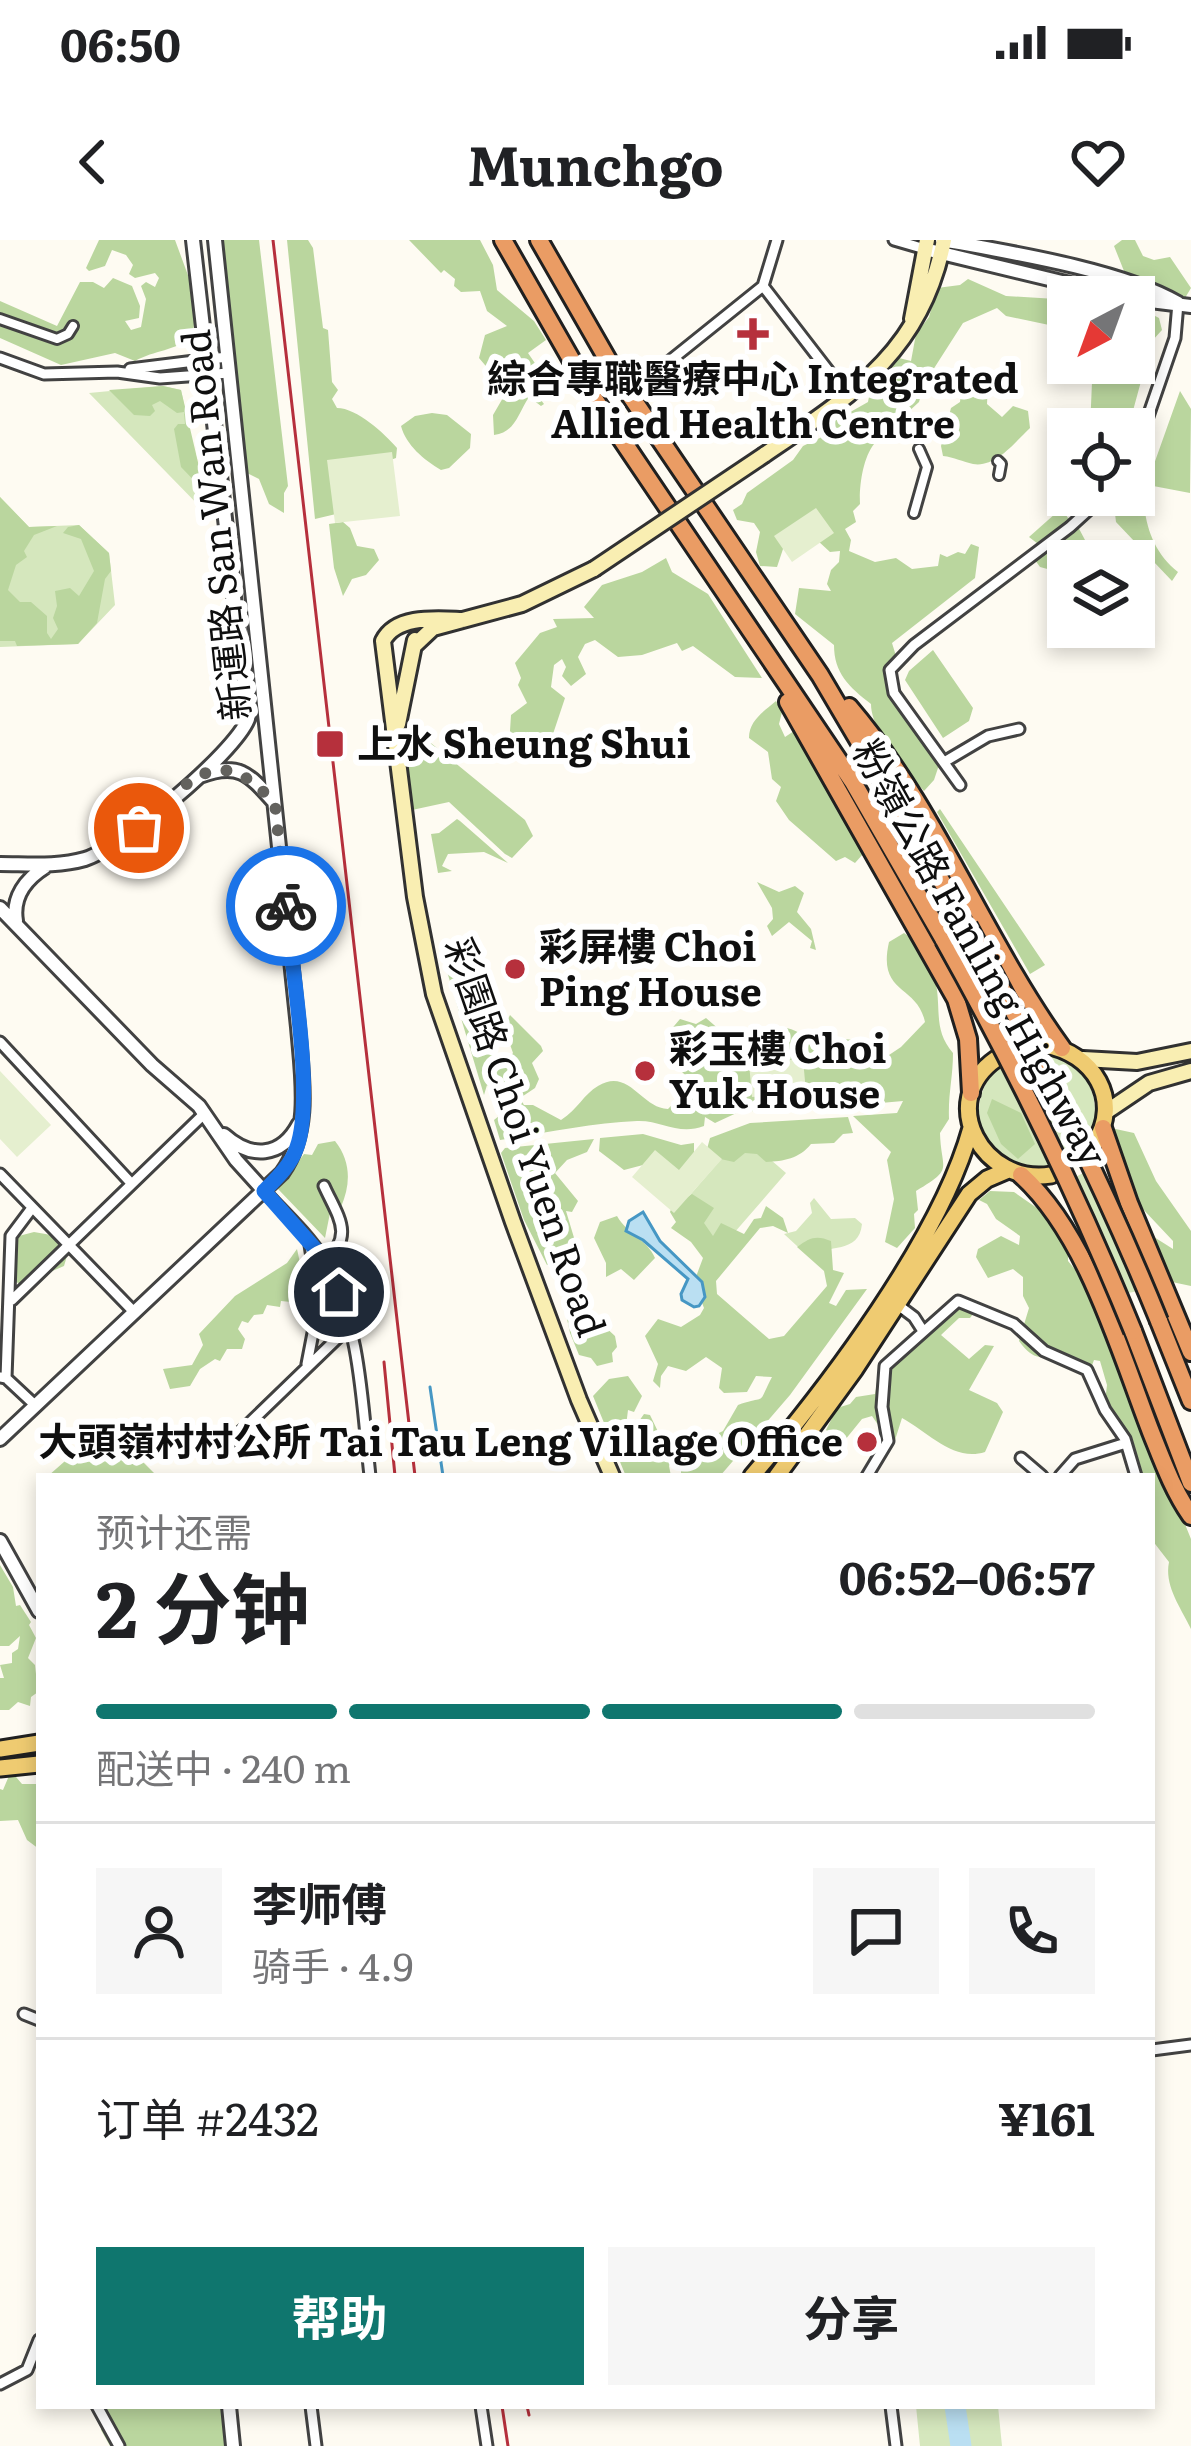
<!DOCTYPE html>
<html lang="zh">
<head>
<meta charset="utf-8">
<style>
  :root { --surface:#fff; --page:#f6f6f6; --text:#202124; --muted:#757577; --line:#e0e0e0; --accent:#0f766e }
  body { margin:0; font-family:Literata,"Noto Sans SC",serif; background:var(--page); color:var(--text); height:100vh; display:flex; flex-direction:column; font-size:45px; white-space:nowrap }
  * { box-sizing:border-box; margin:0 }
  p { font-size:39px; color:var(--muted) }
  .icon { flex:none; width:66px; height:66px; fill:none; stroke:currentColor; stroke-width:2; stroke-linecap:round; stroke-linejoin:round }
  .map { position:relative; flex:1; overflow:hidden }
  .drawer { position:absolute; left:36px; top:1233px; width:1119px; height:936px; display:flex; flex-direction:column; background:var(--surface); border-radius:0px; box-shadow:0 6px 18px #0003 }
  .drawer>* { flex:none }
  .needle { width:78px; rotate:221deg }
  .fabs { position:absolute; left:1047px; top:36px; display:grid; gap:24px }
  .fabs a { display:grid; place-items:center; width:108px; height:108px; border-radius:0px; background:var(--surface); box-shadow:0 6px 18px #0003; font-size:60px }
  .pin { position:absolute; display:grid; place-items:center; width:102px; height:102px; color:#fff; margin:-51px; border:6px solid #fff; border-radius:50%; box-shadow:0 3px 12px #0007 }
  .courier { position:absolute; display:grid; place-items:center; width:120px; height:120px; margin:-60px; border:9px solid #1a73e8; border-radius:50%; background:#fff; color:#222; box-shadow:0 3px 15px #0007 }
  .overview em { font-style:normal; font-weight:700 }
  .overview div { display:flex; flex-direction:column-reverse }
  .overview { display:flex; align-items:center; justify-content:space-between; height:204px; padding:0 60px }
  h1 { font-size:78px; font-weight:700; line-height:90px }
  .bar { display:grid; grid-template-columns:repeat(4,1fr); gap:18px 12px; align-content:center; height:144px; padding:0 60px }
  .bar i { height:15px; border-radius:9px; background:var(--line) }
  .bar .current { background:var(--accent) }
  .bar p { grid-column:span 4 }
  .line { display:flex; align-items:center; gap:30px; padding:0 60px; border-top:3px solid var(--line) }
  .line div { flex:1 }
  .round { display:grid; place-items:center; flex:none; width:126px; height:126px; border-radius:0px; background:var(--page) }
  .button { display:flex; gap:24px; margin-top:auto; padding:24px 60px }
  .button a { flex:1; height:138px; border-radius:0px; background:var(--accent); color:#fff; font-size:48px; font-weight:700; line-height:138px; text-align:center }
  .button a+a { background:var(--page); color:var(--text) }
  .status { display:flex; justify-content:space-between; align-items:center; height:84px; padding:0 60px; background:var(--surface); direction:ltr }
  .status svg { height:33px; fill:currentColor }
  header { display:flex; justify-content:space-between; align-items:center; height:156px; padding:0 60px; background:var(--surface); font-size:54px; font-weight:700 }
  .map>svg:first-child { display:block }
  .green { fill:#d5e7bd }
  .forest { fill:#bad69e }
  .pitch { fill:#e5efcf }
  .water { fill:#badff2; stroke:#4697c4; stroke-width:3 }
  .lines { fill:none; stroke-linecap:round; stroke-linejoin:round }
  .stream { stroke:#4697c4; stroke-width:3 }
  .river { stroke:#badff2; stroke-width:21 }
  .pedestrian-casing { stroke:#424242; stroke-width:14 }
  .minor-casing { stroke:#424242; stroke-width:15 }
  .tertiary-casing { stroke:#424242; stroke-width:18 }
  .secondary-casing { stroke:#313131; stroke-width:20 }
  .primary-casing { stroke:#202020; stroke-width:21 }
  .motorway-casing { stroke:#202020; stroke-width:22 }
  .pedestrian { stroke:#fff; stroke-width:8 }
  .minor { stroke:#fff; stroke-width:9 }
  .tertiary { stroke:#fff; stroke-width:12 }
  .secondary { stroke:#f9eeb2; stroke-width:14 }
  .primary { stroke:#efcb71; stroke-width:15 }
  .motorway { stroke:#ea9c64; stroke-width:16 }
  .rail { stroke:#b6303c; stroke-width:3 }
  .secondary-bridge-casing { stroke:#313131; stroke-width:20; stroke-linecap:butt }
  .motorway-bridge-casing { stroke:#202020; stroke-width:22; stroke-linecap:butt }
  .secondary-bridge { stroke:#f9eeb2; stroke-width:14 }
  .motorway-bridge { stroke:#ea9c64; stroke-width:16 }
  .done { stroke:#63625e; stroke-width:12; stroke-dasharray:0 21.6 }
  .route { stroke:#1a73e8; stroke-width:15 }
  .poi-dot { fill:#b6303c; stroke:#fff; stroke-width:4.5 }
  .labels { text-anchor:middle; stroke-width:12; stroke-linejoin:round; paint-order:stroke }
  .poi-label { font-size:39px; font-weight:bold; fill:#0f0f0f; stroke:#fff; text-anchor:start }
  .street-label { font-size:39px; fill:#0f0f0f; stroke:#fff }
</style>
</head>
<body>
<div class="status"><b>06:50</b><svg viewBox="0 0 49 12"><path d="M0 12V9h3v3zM5 12V6h3v6zM10 12V3h3v9zM15 12V0h3v12zM26 1h20v11H26zM47 4h2v5h-2z"/></svg></div>
<header><svg class="icon" aria-label="back" viewBox="0 0 24 24"><path d="M15 5l-7 7 7 7"/></svg>Munchgo<svg class="icon" aria-label="heart" viewBox="0 0 24 24"><path d="M12 20l-8-8c-3-5 5-10 8-4 3-6 11-1 8 4z"/></svg></header>
<div class="map">
<svg width="1191" height="2206" viewBox="0 0 1191 2206">
  <rect width="100%" height="100%" fill="#fefbf2"/>
  <!-- green -->
  <path class="green" d="M163 146 181 150 208 275 89 153Z
    M0 257 29 287 79 285 109 313 115 365 78 404 0 407Z
    M979 871a58 58 0 1 1 116 0a58 58 0 1 1-116 0Z
    M742 895 786 933 721 1008 677 970Z
    M1089 930 1151 1049 1110 1056 1058 946Z
    M814 958 831 979 855 978 862 984C859 1015 828 1003 809 1017L784 994 796 991 812 973 810 963Z
    M916 2166H998L1002 2206H920Z"/>
  <!-- forest -->
  <path class="forest" d="M99 0H175L196 57 193 97C174 111 155 110 135 121L115 113 61 125 0 98V61L57 86 80 42H93L104 48 113 38 132 46 140 66 139 78 125 81 131 90 141 87 146 59 141 46 146 42 155 47 159 38 155 33 135 38 129 34 133 25 126 15 112 10 105 26 89 31 86 28Z
    M223 0H259L288 246 284 253V273L269 264 259 239 247 233 243 215Z
    M287 0H308L313 8 323 88 328 90 332 142 338 150 332 159 337 168C357 168 384 193 397 208L396 218 382 223 336 274 315 279Z
    M409 0H480L493 25 497 50 534 81 546 100 528 113 541 132 537 155 544 164 541 166 529 157C518 173 516 192 494 195L493 175 514 139 490 131 479 118 485 95 507 86 487 71 480 51 461 52 454 46 455 39 444 30 441 33Z
    M1122 0H1135L1143 16 1154 20 1170 17 1191 48 1185 58 1172 66 1130 46 1114 6Z
    M968 39 1006 56 1056 59 1068 69V89L1006 76 997 68 963 83 924 144 919 162 906 174 900 173C895 190 885 191 874 204 863 218 859 246 860 264L853 271 856 282 845 289 851 300 849 311 875 322 896 318 912 329 938 326 940 314 947 317 958 312 965 314 971 304 979 307 975 338 892 403 896 416 886 429 887 448 940 522 934 540 924 551C906 531 871 492 871 464 849 447 834 433 834 405L795 374 799 348 831 351 827 344 831 330 839 322 840 311 830 312 817 300 783 309 777 327 760 326 756 312 760 292 754 283 737 280 733 270 742 264 747 253 793 220 803 206 824 196 838 200 831 183 868 162C871 146 884 125 899 118L911 121 916 94 929 77 937 48 960 45Z
    M1134 65 1159 78 1162 90 1152 101 1131 178 1126 189H1090L1092 142 1105 134 1110 125 1134 123Z
    M974 136 988 143 987 164 1002 177 1013 166 1028 171 1030 188C1015 202 996 228 973 224 963 222 954 217 943 216L941 206 951 168 960 162 963 138Z
    M163 146 181 150 205 252 181 227 174 189 178 184H185L184 172 177 173 160 161 152 165 155 171 150 176 134 175 109 150Z
    M1180 151 1191 169 1190 253 1148 245V241Z
    M432 173 447 175 471 194 470 208 449 228 441 230C424 220 406 205 401 186L415 176Z
    M1134 243 1144 244C1142 276 1150 310 1178 332L1172 341 1116 282 1113 257 1134 255Z
    M0 257 29 287 57 286 34 295 24 311 27 317 16 325 8 350 20 362H31L47 376V393L51 399 58 389 53 378 57 366 55 351 70 348 79 356 94 331 81 299 63 293 68 287 79 285 109 313 111 331 105 339 97 383 78 404 17 406 15 401H0Z
    M1065 265 1067 277 1076 283 1085 300 1076 321H1068V358L1051 337V330L1040 327 1035 320 1042 307 1029 297Z
    M343 282 350 288 357 306 374 309 379 320 366 335 352 339 343 356 334 328 329 284Z
    M666 318 672 332 708 354 762 438 735 437 693 406 682 411 677 403 642 415 618 417 595 400 585 404 578 417 586 434 571 446 562 436 566 427 562 419 554 425 551 447 565 458 553 494 537 520 529 518 528 512 510 491 511 475 527 463 518 445 521 438 515 423 540 393 557 387 553 379 594 378 584 367 602 345 642 332Z
    M933 410 973 468 969 481 943 498 905 440 909 431Z
    M776 461 782 472 779 484 785 497 794 491 862 605 863 614 855 623 845 617 836 621 789 580 776 561 781 547 772 539 768 512 749 498C749 481 763 472 776 461Z
    M426 499 525 580 533 596 512 618 505 614 449 562 412 570 405 530 409 526 414 502Z
    M940 569 1045 725 1030 734 937 572Z
    M457 579 460 581 508 623 484 612 448 614 442 626 452 631 438 633 431 594 439 593Z
    M757 642 779 652 795 646 804 653 797 672 811 689 816 710 810 708 812 701 789 682 772 696 767 686 773 679 772 668Z
    M904 693 911 698C917 715 935 731 937 750 940 774 935 792 953 813 953 837 948 854 949 879L940 893C941 931 955 928 916 951L918 970 914 974 915 988 897 1008 885 1002 894 959 887 920 891 912 853 876 897 873 903 861 769 873 743 870 715 883 705 877 704 886C678 896 662 880 637 881 592 883 545 893 500 900L494 880 504 872 500 854 487 845 484 855 440 708V704L446 703 495 743 498 769 485 778 487 808 497 820 508 821 513 813 504 787 510 775 541 806 543 811 532 823 539 839 535 848 520 858 524 865H533L561 880C578 869 584 854 598 846 629 827 641 868 668 869L694 842C675 828 669 820 676 798L669 792 680 779 696 784 706 778 744 811C775 777 793 782 822 813H829L843 799 856 800 883 819 901 807 925 782C917 744 877 755 889 702Z
    M992 859 1021 873 1035 904 1018 919 1001 904 987 873Z
    M848 877 853 893 843 894 834 903 811 904C799 919 784 921 766 922L757 914 745 913 734 922 716 918 707 909 710 898 750 883Z
    M1111 888 1134 893 1156 941 1191 991V1046L1172 1042 1159 1047 1140 1002 1154 997 1173 1009V1001L1141 967 1131 983Z
    M643 894 681 905 694 903V918L685 932 643 925 624 930 599 911 600 898Z
    M594 899 587 912 567 920 555 933 578 961 572 972 566 971 575 1001 567 1006 563 1020 547 1025 524 980 501 913 505 908Z
    M335 901C351 921 351 944 341 967L338 959 332 963 325 998 278 949 304 914 312 915 318 904Z
    M990 951 1014 952 1047 975 1068 1006V1021L1087 1044 1191 1299V1389C1181 1368 1164 1346 1169 1322L1152 1300V1236H1129L1114 1179 1105 1162 1107 1145 1100 1121 1094 1120 1091 1128C1081 1126 1072 1122 1062 1119 1040 1114 1036 1124 1019 1101L1029 1068 1023 1056V1037L1013 1029 988 1038 976 1017 978 1009 1001 996 1019 1005 1020 996 996 979 987 964 979 960Z
    M692 954 714 968 704 983 713 996 721 983 744 994 754 979 761 978 766 966 783 978 788 993 773 986 760 988 716 1041 717 1054 769 1099 784 1096 827 1046 824 1031 797 1007C810 997 817 995 831 1001L833 1030 844 1033 829 1063 836 1066 846 1050 867 1049 790 1155 720 1236H681V1220L686 1210 697 1211 700 1202 723 1191 738 1165C769 1154 756 1168 772 1137L756 1136 747 1152 724 1153 719 1148 722 1128 706 1117 686 1131 668 1126 661 1136 660 1148 653 1141 658 1124 645 1096 658 1079 681 1087 700 1075 704 1068 694 1042 703 1018 691 1002 671 988 676 982 670 972 672 967Z
    M617 976C628 995 647 999 655 1018L634 1040 621 1029 606 1037V1023L594 998 600 982Z
    M34 992 51 995 67 1016 64 1026 36 1038 31 1049 16 1042 15 997Z
    M297 1009 305 1046 301 1063 281 1061 280 1067 267 1065 263 1074 254 1075 248 1083 242 1081 238 1089 245 1099 242 1109H227L220 1121 215 1119 200 1129 190 1146 170 1149 163 1129 192 1125 203 1105 199 1094 235 1056 287 1023Z
    M556 1026 578 1035 593 1064 591 1074 615 1096 617 1107 612 1113 613 1122 597 1126 591 1118 579 1115 570 1093Z
    M962 1066 973 1074 970 1078H959L941 1095 969 1119 985 1105 994 1106 969 1150 997 1163 1003 1172 985 1212C954 1222 929 1193 902 1178L895 1200 885 1195 872 1176 862 1179 845 1200 836 1199 826 1190 837 1168 850 1164 856 1157 875 1154 879 1131 889 1128 955 1067Z
    M628 1136 642 1156 634 1172 628 1170 626 1186 632 1191 644 1174 650 1175 663 1202 670 1204 676 1214 669 1226 671 1236 625 1234 593 1156 609 1139Z
    M106 1185 157 1236H48Z
    M0 1325 13 1347 16 1366 20 1365 31 1382 29 1385 36 1398 28 1418 35 1425 38 1452 31 1457 30 1466 18 1462 9 1470H0V1438H4L0 1425 12 1423V1413L18 1409 20 1396 9 1406H0Z
    M11 1531 22 1544H39V1609L27 1600 18 1580 0 1581V1549L3 1550Z
    M103 2166H224L225 2206H110L101 2190Z"/>
  <!-- pitch -->
  <path class="pitch" d="M392 212 400 276 335 283 327 220Z
    M816 268 834 293 792 322 774 296Z
    M803 819 806 852 752 857 749 823Z
    M0 831 51 885 17 917 0 899Z
    M702 902 722 919 674 973 632 937 655 910 679 930Z"/>
  <!-- water -->
  <path class="water" d="M643 972 660 1001 702 1042 705 1057 699 1066 694 1067 682 1060 681 1054 688 1039 643 1000 626 991 629 981Z"/>
  <g class="lines">
    <!-- stream -->
    <path class="stream" d="M430 1147 443 1236"/>
    <!-- river -->
    <path class="river" d="M955 2166 961 2206"/>
    <!-- pedestrian casing -->
    <g class="pedestrian-casing">
      <path id="pedestrian" d="M0 79 57 99 68 94 73 86
        M998 221 1001 224 999 235
        M914 273 927 227 919 209"/>
    </g>
    <!-- minor casing -->
    <g class="minor-casing">
      <path id="minor" d="M894 0 925 9
        M763 46 834 138
        M0 118 44 134 117 132 160 138 229 133
        M661 128 763 46 777 0
        M130 129 227 117
        M1134 217 1175 98 1178 63
        M944 522 988 496 1019 489
        M960 545 894 453 890 430 914 405 1070 287 1105 255
        M0 802 131 943
        M0 934 135 1073
        M324 946C338 977 355 995 325 1022
        M264 951C285 973 310 996 326 1023 361 1087 362 1165 370 1236
        M12 1060 205 873
        M898 1065 914 1077 923 1091
        M307 1124 319 1062 310 1005
        M0 1137 6 1138 36 1166
        M6 1138 11 996 32 968
        M190 1201C205 1209 215 1210 230 1202L351 1085
        M1021 1218 1042 1236
        M867 1236 888 1201 882 1167 885 1126 958 1061 1014 1084 1044 1111 1087 1130 1105 1170 1125 1199 1136 1236
        M1060 1236 1075 1219 1126 1203
        M24 1774 39 1780
        M1152 1810 1191 1805
        M0 2144 27 2130 39 2100
        M97 2166 119 2206
        M311 2166 316 2206
        M481 2166 487 2206
        M891 2166 896 2206"/>
    </g>
    <!-- tertiary casing -->
    <g class="tertiary-casing">
      <path id="tertiary" d="M942 0C1008 12 1122 30 1178 63
        M933 11 1124 57
        M1134 59 1191 66
        M200 536C238 521 249 534 274 562
        M0 624C28 624 57 627 85 619 121 608 234 514 248 479L193 0
        M0 668 152 825 199 866 236 920 264 951
        M16 681C12 657 26 639 45 627
        M224 895C251 919 281 918 299 884
        M0 1199 282 933C312 891 302 836 298 787L215 0
        M0 1301 39 1371
        M229 2166 233 2206"/>
    </g>
    <!-- secondary casing -->
    <g class="secondary-casing">
      <path id="secondary" d="M912 79 927 0
        M764 215C852 155 922 112 944 0
        M462 380C436 379 396 375 383 401L415 657 434 754 513 982 579 1160 612 1236
        M415 405 433 388 522 364 594 329
        M398 484 415 400
        M1083 819 1137 822 1191 811
        M1106 872 1149 843 1191 831"/>
    </g>
    <!-- primary casing -->
    <g class="primary-casing">
      <path id="primary" d="M1045 805C1093 813 1123 860 1094 904
        M996 819C936 861 983 946 1051 935
        M752 1236C828 1147 940 1000 971 888
        M777 1236 855 1129 969 954 987 939 1008 930
        M0 1509 39 1503
        M0 1528 39 1524"/>
    </g>
    <!-- motorway casing -->
    <g class="motorway-casing">
      <path id="motorway" d="M503 0 591 154 853 542 944 700
        M539 0 617 136 820 435 968 686
        M788 462 956 759 968 799 971 853
        M849 467C937 570 983 699 1062 808
        M1103 888 1129 963 1191 1112
        M1021 935C1087 995 1119 1109 1151 1192 1163 1222 1173 1250 1191 1276
        M1159 1081 1191 1161
        M1133 1091 1191 1243"/>
    </g>
    <!-- pedestrian -->
    <use href="#pedestrian" class="pedestrian"/>
    <!-- minor -->
    <use href="#minor" class="minor"/>
    <!-- tertiary -->
    <use href="#tertiary" class="tertiary"/>
    <!-- secondary -->
    <use href="#secondary" class="secondary"/>
    <!-- primary -->
    <use href="#primary" class="primary"/>
    <!-- motorway -->
    <use href="#motorway" class="motorway"/>
    <!-- rail -->
    <path class="rail" d="M273 0 415 1236
      M384 1122 395 1236
      M502 2166 508 2206
      M527 2166 529 2175"/>
    <!-- secondary-bridge casing -->
    <g class="secondary-bridge-casing">
      <path id="secondary-bridge" d="M594 329 764 215"/>
    </g>
    <!-- motorway-bridge casing -->
    <g class="motorway-bridge-casing">
      <path id="motorway-bridge" d="M968 686C1038 815 1104 945 1159 1081
        M944 700C1015 827 1078 956 1133 1091"/>
    </g>
    <!-- secondary-bridge -->
    <use href="#secondary-bridge" class="secondary-bridge"/>
    <!-- motorway-bridge -->
    <use href="#motorway-bridge" class="motorway-bridge"/>
  </g>
  <g class="lines">
    <!-- done -->
    <path class="done" d="M139 588C190 541 217 498 275 564L286 666"/>
    <!-- route -->
    <path class="route" d="M286 666C291 723 315 857 297 907 291 925 277 938 264 951L317 1011 339 1052"/>
  </g>
  <!-- markers -->
  <g class="poi-dot">
    <path d="M747 76h12v12h12v12h-12v12h-12v-12h-12v-12h12z"/>
    <rect x="315" y="489" width="30" height="30" rx="6"/>
    <circle cx="515" cy="729" r="12"/>
    <circle cx="645" cy="831" r="12"/>
    <circle cx="867" cy="1202" r="12"/>
  </g>
  <g class="labels">
    <!-- poi labels -->
    <g class="poi-label">
      <text x="753" y="153" text-anchor="middle">綜合專職醫療中心 Integrated<tspan x="753" dy="45">Allied Health Centre</tspan></text>
      <text x="357" y="518">上水 Sheung Shui</text>
      <text x="539" y="721">彩屏樓 Choi<tspan x="539" dy="45">Ping House</tspan></text>
      <text x="669" y="823">彩玉樓 Choi<tspan x="669" dy="45">Yuk House</tspan></text>
      <text x="843" y="1216" text-anchor="end">大頭嶺村村公所 Tai Tau Leng Village Office</text>
    </g>
    <!-- street labels -->
    <g class="street-label">
      <text transform="translate(216 285) rotate(-96)" y="14">新運路 San Wan Road</text>
      <text transform="translate(980 713) rotate(61)" y="14">粉嶺公路 Fanling Highway</text>
      <text transform="translate(525 897) rotate(71)" y="14">彩園路 Choi Yuen Road</text>
    </g>
  </g>
</svg>
<div class="fabs">
<a><svg class="needle" viewBox="-14 -14 28 28"><path d="M0-13l5 13h-10z" fill="#e53935"/><path d="M0 13l5-13h-10z" fill="#757577"/></svg></a>
<a><svg class="icon" aria-label="locate" viewBox="0 0 24 24"><circle cx="12" cy="12" r="6"/><path d="M12 2v4M12 18v4M2 12h4M18 12h4"/></svg></a>
<a><svg class="icon" aria-label="layers" viewBox="0 0 24 24"><path d="M12 4l9 5-9 5-9-5zM3 14l9 5 9-5"/></svg></a>
</div>
<div class="pin" style="left:139px;top:588px;background:#ea580c"><svg class="icon" aria-label="bag" viewBox="0 0 24 24"><path d="M5 8h14l-1 12H6zM9 8a3 3 0 0 1 6 0"/></svg></div>
<div class="pin" style="left:339px;top:1052px;background:#1f2937"><svg class="icon" aria-label="home" viewBox="0 0 24 24"><path d="M3 11l9-7 9 7M6 9v11h12V9"/></svg></div>
<div class="courier" style="left:286px;top:666px"><svg class="icon" aria-label="bike" viewBox="0 0 24 24"><circle cx="6" cy="16" r="4"/><circle cx="18" cy="16" r="4"/><path d="M6 16l4-8h5l3 8M10 8l3 8H6M13 5h3"/></svg></div>
<section class="drawer">
<div class="overview"><div><h1>2 分钟</h1><p>预计还需</p></div><em>06:52–06:57</em></div>
<div class="bar"><i class="current"></i><i class="current"></i><i class="current"></i><i></i><p>配送中 · 240 m</p></div>
<div class="line" style="height:216px"><a class="round"><svg class="icon" aria-label="person" viewBox="0 0 24 24"><circle cx="12" cy="8" r="4"/><path d="M4 21q1-7 8-7t8 7"/></svg></a><div><b>李师傅</b><p>骑手 · 4.9</p></div><a class="round"><svg class="icon" aria-label="chat" viewBox="0 0 24 24"><path d="M4 5h16v11H9l-5 4z"/></svg></a><a class="round"><svg class="icon" aria-label="phone" viewBox="0 0 24 24"><path d="M5 4h4l2 5-3 2q2 4 5 5l2-3 5 2v4C11 20 4 13 5 4z"/></svg></a></div>
<div class="line" style="height:156px"><div>订单 #2432</div><b>¥161</b></div>
<div class="button"><a>帮助</a><a>分享</a></div>
</section>
</div>
</body>
</html>
